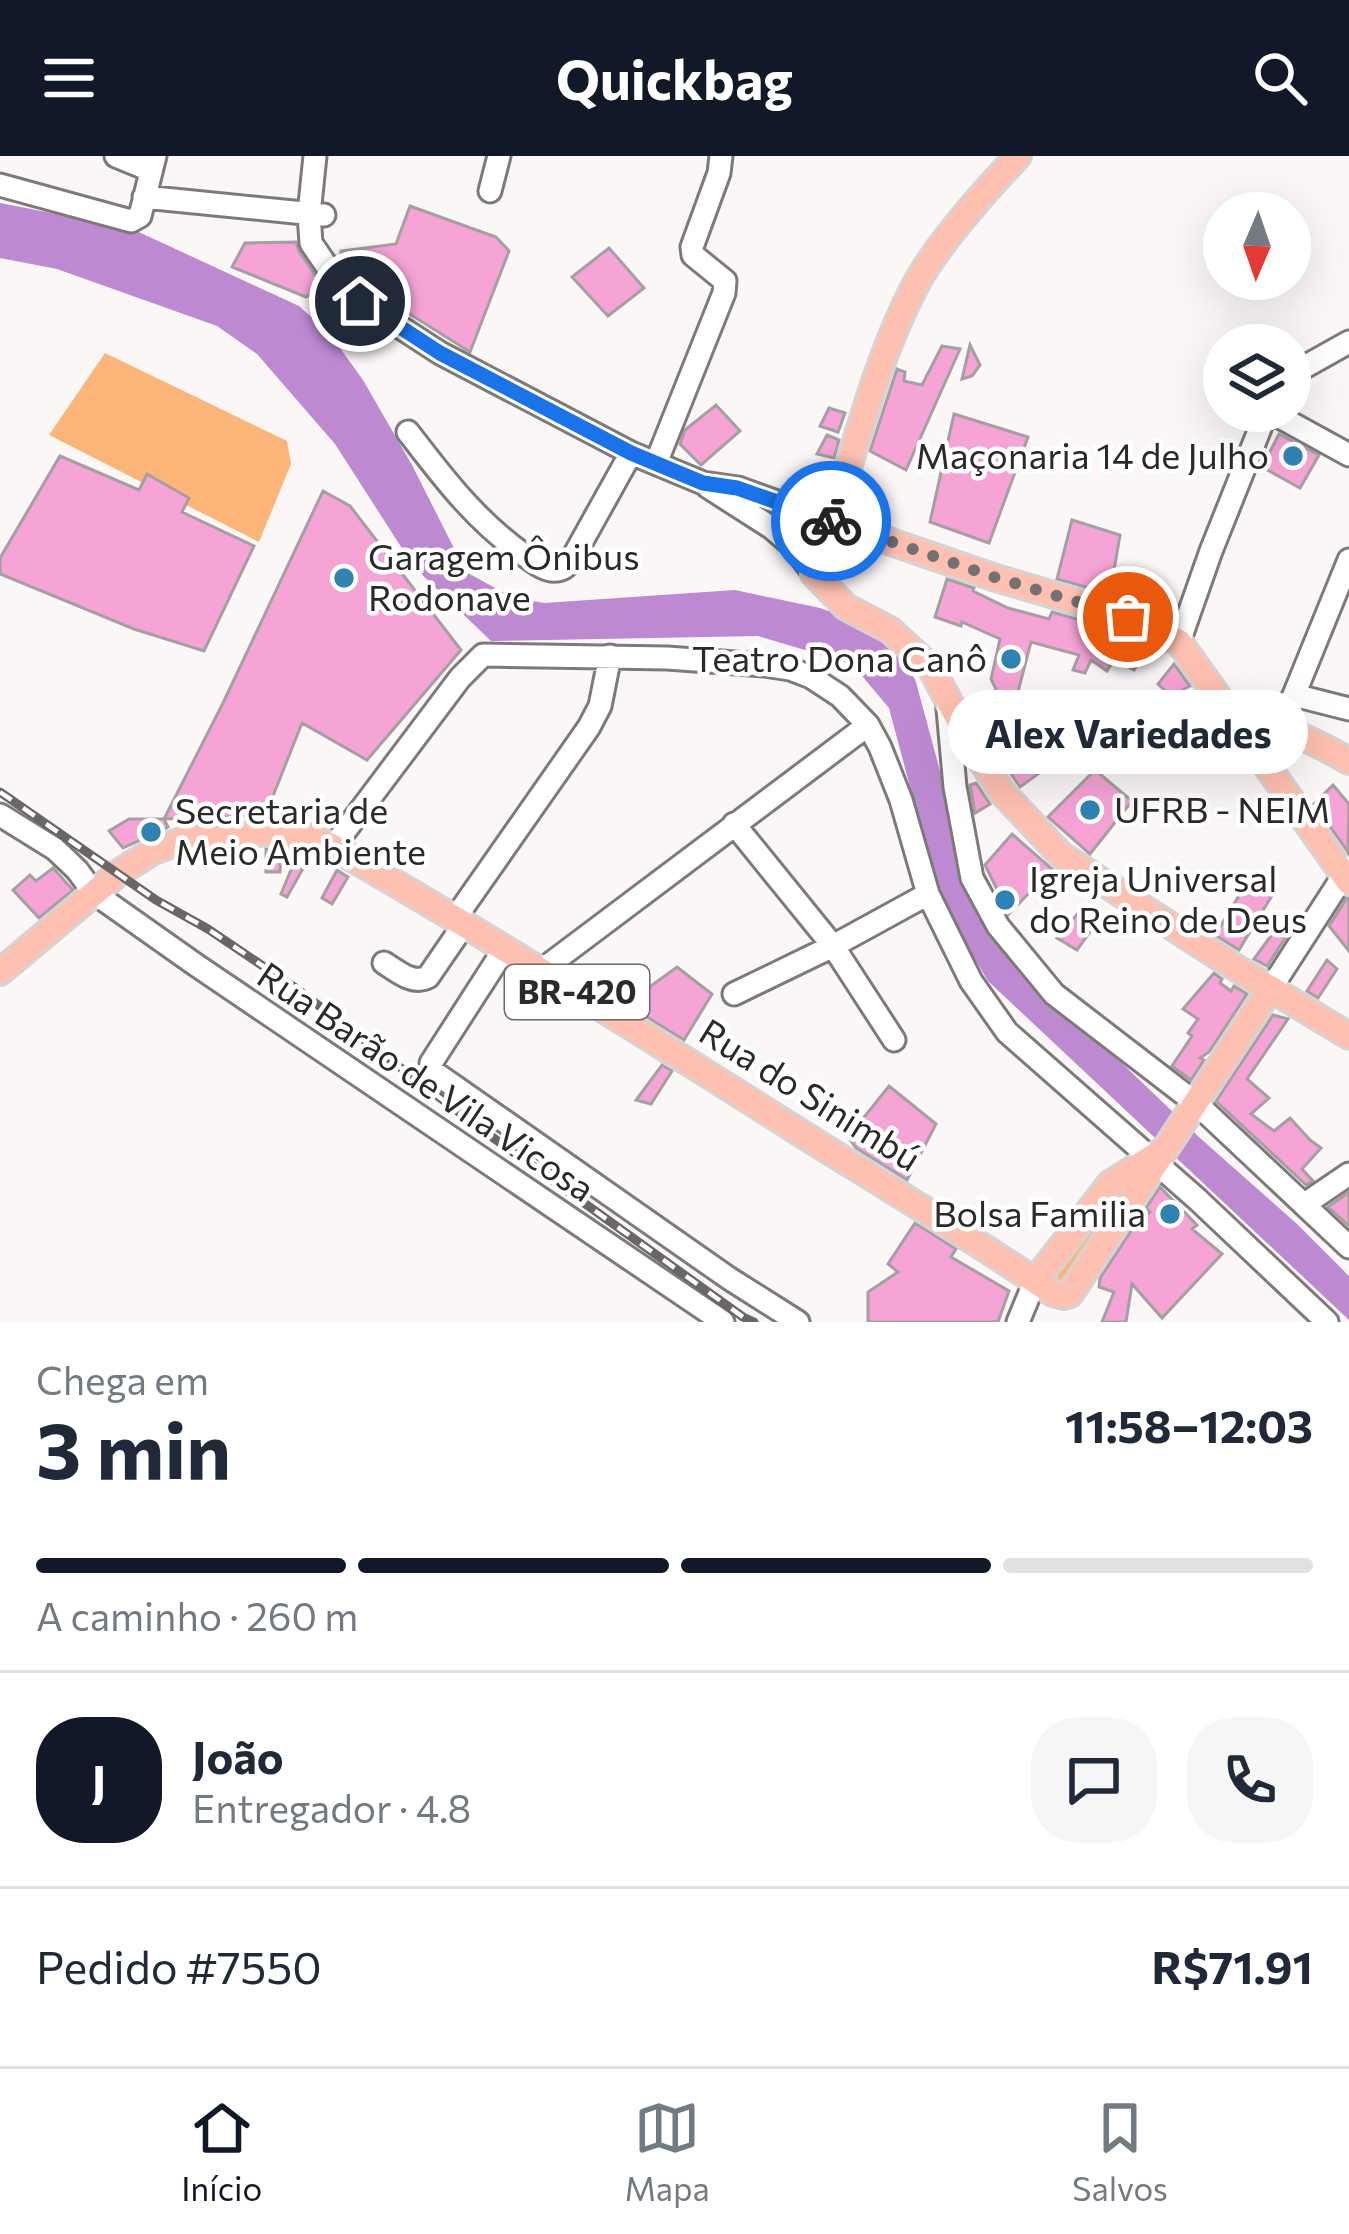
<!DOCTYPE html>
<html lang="pt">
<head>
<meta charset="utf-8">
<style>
  :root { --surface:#fff; --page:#f6f6f7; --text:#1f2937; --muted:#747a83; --line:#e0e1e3; --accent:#111827 }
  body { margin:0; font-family:Commissioner,sans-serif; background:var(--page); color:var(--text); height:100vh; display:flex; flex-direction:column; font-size:45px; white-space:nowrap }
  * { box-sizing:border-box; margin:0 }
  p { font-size:39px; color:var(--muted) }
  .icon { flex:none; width:66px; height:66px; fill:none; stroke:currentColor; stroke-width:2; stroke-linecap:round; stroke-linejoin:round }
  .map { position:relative; height:1166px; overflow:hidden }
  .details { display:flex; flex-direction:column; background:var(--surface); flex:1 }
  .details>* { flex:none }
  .needle { width:78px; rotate:182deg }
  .controls { position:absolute; left:1203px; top:36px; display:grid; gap:24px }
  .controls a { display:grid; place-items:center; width:108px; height:108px; border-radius:50%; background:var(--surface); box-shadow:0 12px 48px #0002; font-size:60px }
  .pin { position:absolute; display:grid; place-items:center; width:102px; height:102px; color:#fff; margin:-51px; border:6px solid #fff; border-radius:50%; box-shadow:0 3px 12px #0007 }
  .courier { position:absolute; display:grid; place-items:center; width:120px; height:120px; margin:-60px; border:9px solid #1a73e8; border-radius:50%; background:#fff; color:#222; box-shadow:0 3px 15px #0007 }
  .bubble { position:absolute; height:84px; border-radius:42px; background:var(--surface); box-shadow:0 12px 48px #0002; font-size:39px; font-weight:700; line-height:84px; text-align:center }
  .overview em { font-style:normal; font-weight:700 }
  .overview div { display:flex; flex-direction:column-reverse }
  .overview { display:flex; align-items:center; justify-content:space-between; height:204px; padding:0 36px }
  h1 { font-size:78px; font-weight:700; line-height:90px }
  .bar { display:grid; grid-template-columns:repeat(4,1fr); gap:18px 12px; align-content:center; height:144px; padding:0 36px }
  .bar i { height:15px; border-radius:9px; background:var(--line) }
  .bar .on { background:var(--accent) }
  .bar p { grid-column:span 4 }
  .line { display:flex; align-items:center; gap:30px; padding:0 36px; border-top:3px solid var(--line) }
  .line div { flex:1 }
  .round { display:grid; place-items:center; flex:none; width:126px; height:126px; border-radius:48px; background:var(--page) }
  header { display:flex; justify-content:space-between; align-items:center; height:156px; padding:0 36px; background:var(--accent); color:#fff; font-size:54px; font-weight:700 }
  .tabs { display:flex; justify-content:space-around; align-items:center; height:168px; border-top:3px solid var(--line); background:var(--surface); font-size:33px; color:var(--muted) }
  .tabs a { display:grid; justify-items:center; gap:6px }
  .tabs .on { color:var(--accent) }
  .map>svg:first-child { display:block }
  .green { fill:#fbb579 }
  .water { fill:#bd89d1 }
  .building { fill:#f6a3d6; stroke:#a4a0a2; stroke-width:3 }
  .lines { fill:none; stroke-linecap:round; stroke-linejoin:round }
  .minor-casing { stroke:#7f7a7a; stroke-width:27 }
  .major-casing { stroke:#d5d4d4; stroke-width:30 }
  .minor { stroke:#fff; stroke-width:21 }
  .major { stroke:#fec0b1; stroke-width:24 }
  .rail-casing { stroke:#696666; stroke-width:9 }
  .rail { stroke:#fff; stroke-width:4.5; stroke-dasharray:14; stroke-linecap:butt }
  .done { stroke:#747171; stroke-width:12; stroke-dasharray:0 21.6 }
  .route { stroke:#1a73e8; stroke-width:15 }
  .poi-dot { fill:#2f83b3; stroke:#fff; stroke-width:4.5 }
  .labels { text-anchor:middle; stroke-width:9; stroke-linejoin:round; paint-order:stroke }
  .shield { fill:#fff; stroke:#6b6969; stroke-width:3 }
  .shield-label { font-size:33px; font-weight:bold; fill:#2b2929 }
  .poi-label { font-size:36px; fill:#2b2929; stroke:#fff; text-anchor:start }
  .street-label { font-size:36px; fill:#2b2929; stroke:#fff }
</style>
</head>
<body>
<header><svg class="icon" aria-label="menu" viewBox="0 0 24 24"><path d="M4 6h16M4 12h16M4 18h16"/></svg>Quickbag<svg class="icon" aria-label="search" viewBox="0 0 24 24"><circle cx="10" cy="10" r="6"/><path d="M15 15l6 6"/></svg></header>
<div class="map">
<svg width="1349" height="1166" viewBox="0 0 1349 1166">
  <rect width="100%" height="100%" fill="#fcf7f7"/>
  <!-- green -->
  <path class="green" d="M105 197 287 285 291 308 259 386 49 279Z
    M730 332 820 373 813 400Z
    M1114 1037 1128 1045 1062 1129 1056 1123 1085 1074Z"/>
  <!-- water -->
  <path class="water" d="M0 47 130 72 299 150 329 177 363 224 412 309 466 416 512 441 544 447 735 434 820 452 862 467 903 497 916 526 976 749 1049 848 1102 888 1200 982 1297 1068 1349 1120V1164L988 825 941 747 889 552 852 508 758 480 491 485 414 411 335 288 257 198 217 170 57 113 0 102Z"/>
  <!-- building -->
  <path class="building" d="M410 50 496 81 509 95 470 196 354 123 341 104V95L396 88Z
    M296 86 299 95 322 130 306 141 232 111 245 87Z
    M609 92 644 132 608 160 572 121Z
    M970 189 980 209 972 220 962 223Z
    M942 190 960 193 906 314 870 295 897 213 905 216 904 225 922 229Z
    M716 249 740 275 701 309 680 288 685 274Z
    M829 252 845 257 838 276 820 270Z
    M954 258 1028 281 989 387 930 366Z
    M1279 278 1319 299 1300 332 1262 311Z
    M827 279 839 284 834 302 817 298Z
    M60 300 139 334 147 318 189 342 182 356 254 390 204 495 134 473 0 418V402Z
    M323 335 350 350 461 494 367 604 302 567 265 660 164 663 223 547Z
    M1072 364 1120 379 1110 438 1057 423Z
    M947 423 974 432 973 435 1008 452 1049 463 1052 456 1122 476 1148 490 1134 514 1114 503 1107 515 1091 504 1085 517 1073 514 1079 499 1031 486 1015 547 1000 542 991 523 1000 483 962 466 961 470 935 461Z
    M1174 508 1190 530 1171 540 1158 528Z
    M1203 549 1226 581 1198 606 1185 588 1176 566Z
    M1036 559 1063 600 1020 631 989 586Z
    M1095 614 1132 645 1090 698 1048 661Z
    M976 627 990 648 975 657 970 629Z
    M1333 629 1349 648 1348 696 1314 648Z
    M129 663H164L168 671 123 692 109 675Z
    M1012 678 1052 713 1009 758 985 709Z
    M266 693 281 694 280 716H266Z
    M298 697 310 700 287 741 281 738Z
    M53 712 73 734 39 762 13 734 30 719 36 725Z
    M337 714 348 721 332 748 322 742Z
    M1251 720 1276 733 1239 794 1215 779Z
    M1347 742H1349V795L1329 770Z
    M1084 750 1102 759 1077 794 1057 782Z
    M1281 766 1293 770 1267 810 1254 803Z
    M1327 804 1337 813 1318 842 1307 835Z
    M677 811 712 838 684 884 626 848Z
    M1214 817 1222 823 1220 827 1231 835 1234 830 1247 838 1209 896 1200 902 1204 904 1191 924 1172 910 1192 880 1188 877 1198 863 1183 853Z
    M1273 859 1288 863 1247 923 1269 942 1251 958 1274 975 1290 962 1310 984 1321 992 1302 1013 1313 1025 1306 1029 1216 945Z
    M662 909 672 915 651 948 636 944Z
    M889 930 936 968 907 1024 856 992 848 981Z
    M1160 1031 1197 1069 1192 1073 1222 1098 1162 1162 1132 1128 1126 1166H1102L1114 1136 1099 1131 1100 1122 1137 1066 1150 1056 1146 1052Z
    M1349 1036V1070L1328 1051Z
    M915 1067 956 1093 951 1101 1009 1135 998 1166H868V1136L898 1116 888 1108Z"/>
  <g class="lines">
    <!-- minor casing -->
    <g class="minor-casing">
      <path id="minor" d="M116 0 150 14
        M315 0 309 58 311 87 343 134 440 197 631 297 703 327 738 332 833 366
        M0 29 131 65 140 60 155 0
        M490 35 499 0
        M144 41 324 59
        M1290 223 1299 214 1349 186
        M1269 255 1349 299
        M408 276C444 323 475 364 524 399 533 405 545 416 557 414 565 413 567 409 572 403L631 297
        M656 307 724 137 725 125 693 99 692 91 719 17 721 0
        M708 331 772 372 793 390 814 418
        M1179 486 1211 395 1267 255
        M1294 539 1349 553
        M947 542 955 631 972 722 998 770 1054 838 1197 948 1349 1091
        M1278 570 1294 539 1349 404
        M0 659 55 693 77 714 94 737 196 809 723 1166
        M734 668 833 790 894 884
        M333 691 460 522 483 499 667 502 764 509 790 513 811 521 840 540 868 569 880 591 901 644 928 738 971 825 1007 876 1197 1043 1327 1166
        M456 761 589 571 600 550 610 500
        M505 792 431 907V914L730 1123 798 1166
        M384 807C398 815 412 829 428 821L465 767
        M542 814 868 569
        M1271 832 1349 711
        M734 838 833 790 928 738
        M1305 1048 1349 1018
        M1018 1166 1035 1125"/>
    </g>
    <!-- major casing -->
    <g class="major-casing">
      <path id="major" d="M1018 0C986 34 936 90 915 130 868 220 849 323 814 418L846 451 890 474 931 512 976 596 1002 636 1061 699 1233 810 1349 880
        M833 366 993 421 1128 461 1179 486 1349 726
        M1227 557C1275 569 1306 580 1349 605
        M0 816 117 718 153 695 190 682 271 676 313 682 333 691C491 782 645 878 799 976 884 1029 970 1081 1053 1137L1064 1140 1070 1138 1271 832
        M1035 1125 1110 1028 1159 997"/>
    </g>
    <!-- minor -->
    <use href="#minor" class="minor"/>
    <!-- major -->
    <use href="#major" class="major"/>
    <!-- rail casing -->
    <g class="rail-casing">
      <path id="rail" d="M0 636 156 744 208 773 297 833 481 973 743 1161 754 1166"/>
    </g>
    <!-- rail -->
    <use href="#rail" class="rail"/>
  </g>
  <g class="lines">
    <!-- done -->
    <path class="done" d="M831 365 994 421 1128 461"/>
    <!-- route -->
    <path class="route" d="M360 145 440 197 631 297 703 327 737 332 831 365"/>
  </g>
  <!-- markers -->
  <g class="poi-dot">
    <circle cx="1293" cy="300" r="12"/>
    <circle cx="344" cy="422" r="12"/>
    <circle cx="1011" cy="503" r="12"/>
    <circle cx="1090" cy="654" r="12"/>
    <circle cx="151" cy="676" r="12"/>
    <circle cx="1005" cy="744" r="12"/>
    <circle cx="1170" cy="1058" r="12"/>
  </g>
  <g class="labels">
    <!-- shield labels -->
    <rect class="shield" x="505" y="809" width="144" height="54" rx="9"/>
    <g class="shield-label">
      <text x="577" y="848">BR-420</text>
    </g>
    <!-- poi labels -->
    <g class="poi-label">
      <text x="1269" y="313" text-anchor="end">Maçonaria 14 de Julho</text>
      <text x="368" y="414">Garagem Ônibus<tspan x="368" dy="41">Rodonave</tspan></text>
      <text x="987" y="516" text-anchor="end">Teatro Dona Canô</text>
      <text x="1114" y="667">UFRB - NEIM</text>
      <text x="175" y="668">Secretaria de<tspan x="175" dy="41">Meio Ambiente</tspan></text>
      <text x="1029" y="736">Igreja Universal<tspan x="1029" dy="41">do Reino de Deus</tspan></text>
      <text x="1146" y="1071" text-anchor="end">Bolsa Familia</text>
    </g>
    <!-- street labels -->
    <g class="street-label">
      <text transform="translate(426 926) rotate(34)" y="13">Rua Barão de Vila Vicosa</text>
      <text transform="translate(810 939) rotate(32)" y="13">Rua do Sinimbú</text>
    </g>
  </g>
</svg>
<div class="controls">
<a><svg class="needle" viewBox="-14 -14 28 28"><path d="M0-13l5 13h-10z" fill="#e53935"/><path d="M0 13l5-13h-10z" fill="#747a83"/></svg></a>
<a><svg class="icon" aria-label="layers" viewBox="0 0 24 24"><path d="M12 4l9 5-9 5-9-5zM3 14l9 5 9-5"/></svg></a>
</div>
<div class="pin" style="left:1128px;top:461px;background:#ea580c"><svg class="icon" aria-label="bag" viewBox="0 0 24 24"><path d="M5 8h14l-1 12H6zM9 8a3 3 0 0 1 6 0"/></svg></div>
<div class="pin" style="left:360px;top:145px;background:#1f2937"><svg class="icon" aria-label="home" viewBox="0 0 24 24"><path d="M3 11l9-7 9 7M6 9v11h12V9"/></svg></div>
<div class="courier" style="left:831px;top:365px"><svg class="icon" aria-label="bike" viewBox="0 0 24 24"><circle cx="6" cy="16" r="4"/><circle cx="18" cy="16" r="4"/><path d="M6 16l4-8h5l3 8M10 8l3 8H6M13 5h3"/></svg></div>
<div class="bubble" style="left:948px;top:534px;width:360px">Alex Variedades</div>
</div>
<section class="details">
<div class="overview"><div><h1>3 min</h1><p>Chega em</p></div><em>11:58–12:03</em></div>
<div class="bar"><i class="on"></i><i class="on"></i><i class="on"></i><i></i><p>A caminho · 260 m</p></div>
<div class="line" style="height:216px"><b class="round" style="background:var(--accent);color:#fff">J</b><div><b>João</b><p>Entregador · 4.8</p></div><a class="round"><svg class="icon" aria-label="chat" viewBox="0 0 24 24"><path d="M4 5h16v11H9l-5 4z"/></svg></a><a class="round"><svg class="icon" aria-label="phone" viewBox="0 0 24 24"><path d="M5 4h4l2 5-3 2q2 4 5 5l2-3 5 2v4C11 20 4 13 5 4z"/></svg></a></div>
<div class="line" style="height:156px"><div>Pedido #7550</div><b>R$71.91</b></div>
</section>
<nav class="tabs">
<a class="on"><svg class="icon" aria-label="home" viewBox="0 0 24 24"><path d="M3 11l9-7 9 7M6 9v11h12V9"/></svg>Início</a>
<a><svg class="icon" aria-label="map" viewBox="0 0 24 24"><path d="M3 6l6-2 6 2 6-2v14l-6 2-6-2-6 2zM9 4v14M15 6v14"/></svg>Mapa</a>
<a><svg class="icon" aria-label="saved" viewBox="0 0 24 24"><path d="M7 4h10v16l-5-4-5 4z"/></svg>Salvos</a>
</nav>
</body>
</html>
